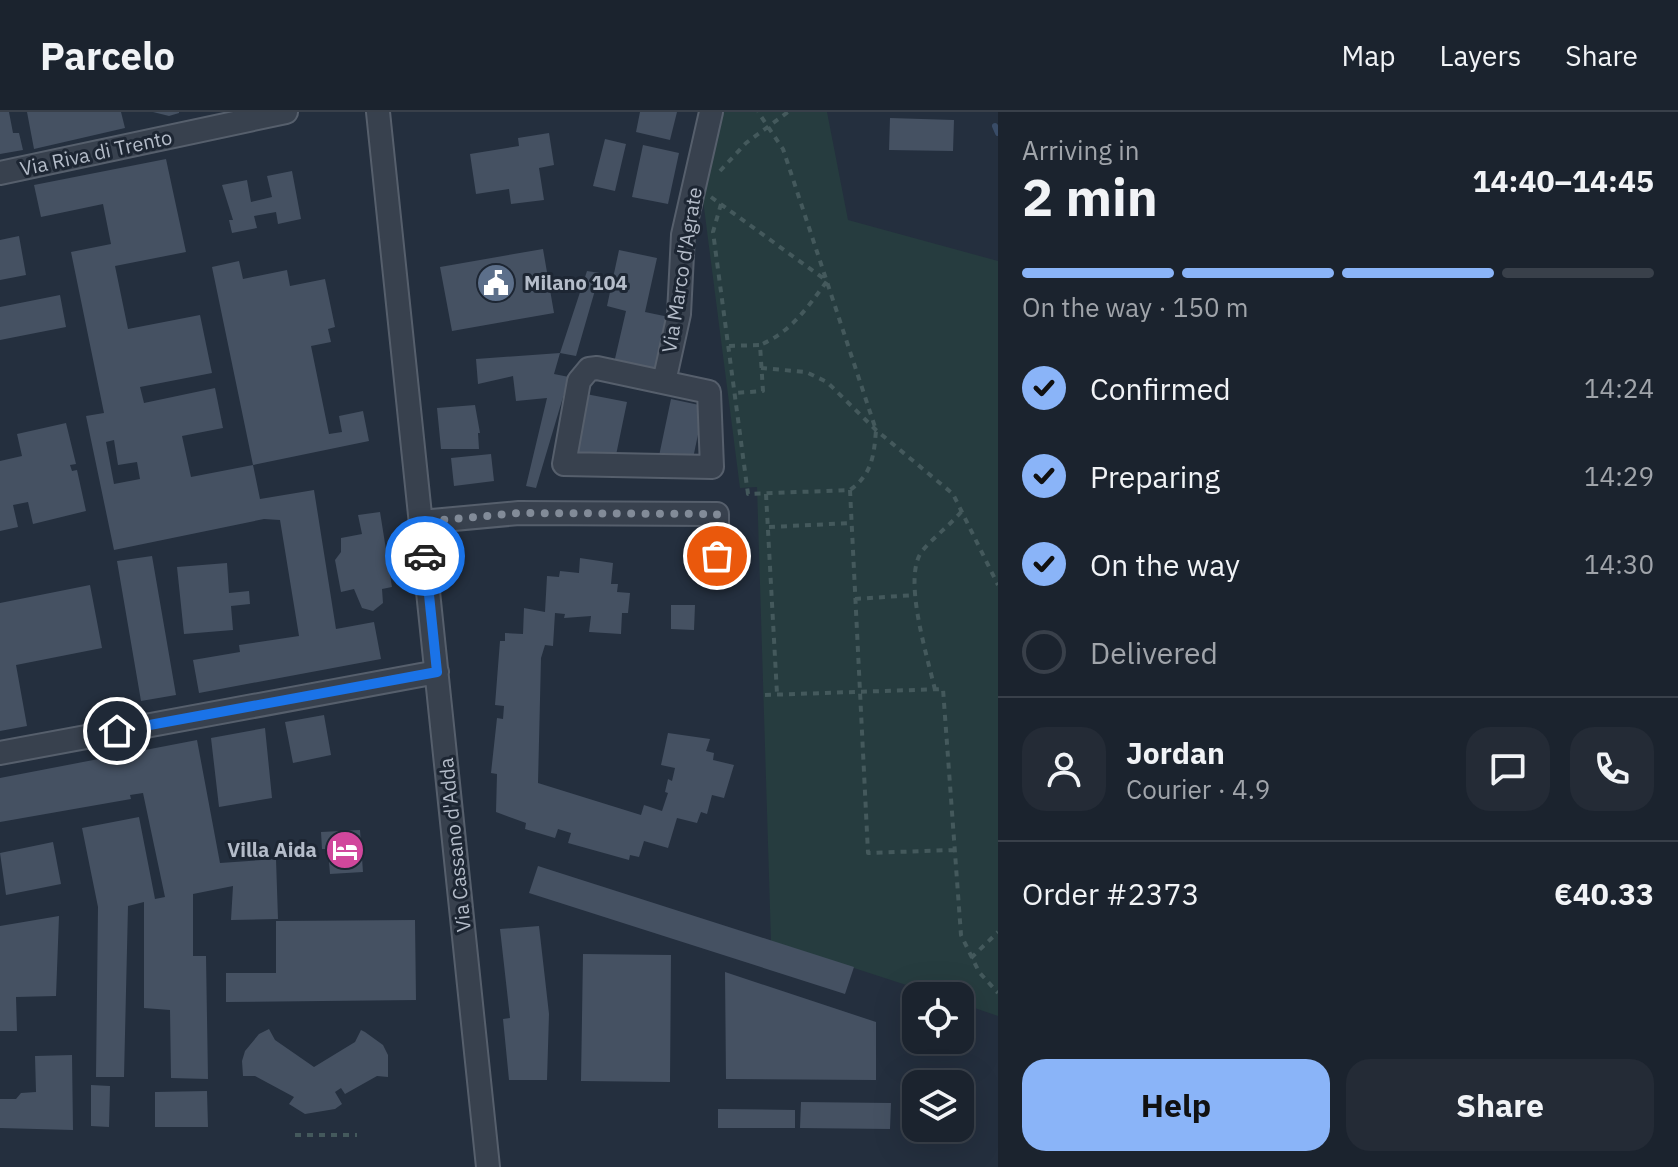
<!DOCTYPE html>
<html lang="en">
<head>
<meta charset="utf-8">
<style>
  :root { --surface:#1b232e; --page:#242b36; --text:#f1f3f6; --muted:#a0a4aa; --line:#39404a; --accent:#8ab4f8 }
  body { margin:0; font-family:"IBM Plex Sans",sans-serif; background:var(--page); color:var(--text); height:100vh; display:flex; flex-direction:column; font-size:30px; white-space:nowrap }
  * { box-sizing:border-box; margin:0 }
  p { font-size:26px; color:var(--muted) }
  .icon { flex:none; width:44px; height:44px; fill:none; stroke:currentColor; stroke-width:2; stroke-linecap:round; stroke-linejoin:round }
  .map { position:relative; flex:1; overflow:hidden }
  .side { display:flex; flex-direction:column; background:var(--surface); width:680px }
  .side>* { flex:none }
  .tools { position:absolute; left:902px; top:870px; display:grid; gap:16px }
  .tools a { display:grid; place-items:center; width:72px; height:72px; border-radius:16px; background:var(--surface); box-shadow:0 8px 32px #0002,0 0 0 2px var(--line); font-size:40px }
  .pin { position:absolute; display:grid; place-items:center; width:68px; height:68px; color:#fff; margin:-34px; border:4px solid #fff; border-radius:50%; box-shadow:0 2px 8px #0007 }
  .courier { position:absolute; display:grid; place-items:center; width:80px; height:80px; margin:-40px; border:6px solid #1a73e8; border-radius:50%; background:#fff; color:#222; box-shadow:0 2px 10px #0007 }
  .overview em { font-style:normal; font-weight:800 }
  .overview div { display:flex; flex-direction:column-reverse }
  .overview { display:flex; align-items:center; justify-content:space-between; height:136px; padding:0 24px }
  h1 { font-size:52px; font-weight:800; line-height:60px }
  .bar { display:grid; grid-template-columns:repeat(4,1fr); gap:12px 8px; align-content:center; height:96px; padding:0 24px }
  .bar i { height:10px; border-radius:6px; background:var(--line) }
  .bar .selected { background:var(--accent) }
  .bar p { grid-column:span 4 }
  .line { display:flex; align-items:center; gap:20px; padding:0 24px; border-top:2px solid var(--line) }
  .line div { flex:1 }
  .round { display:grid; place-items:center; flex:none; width:84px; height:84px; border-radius:24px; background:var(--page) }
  ol { padding:0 24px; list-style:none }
  li { display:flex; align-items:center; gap:24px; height:88px }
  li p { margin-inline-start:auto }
  li .icon { padding:8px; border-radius:50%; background:var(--accent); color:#111; stroke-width:4 }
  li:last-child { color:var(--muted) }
  li i { width:44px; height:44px; border:4px solid var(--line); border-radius:50% }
  .action { display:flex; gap:16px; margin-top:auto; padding:16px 24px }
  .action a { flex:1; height:92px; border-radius:24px; background:var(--accent); color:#111; font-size:32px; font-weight:800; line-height:92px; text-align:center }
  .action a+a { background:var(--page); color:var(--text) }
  header { display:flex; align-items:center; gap:48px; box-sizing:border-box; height:112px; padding:0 40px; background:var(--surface); border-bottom:2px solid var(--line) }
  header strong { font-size:38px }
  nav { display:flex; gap:44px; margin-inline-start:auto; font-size:28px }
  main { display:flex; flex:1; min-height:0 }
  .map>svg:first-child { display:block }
  .green { fill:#263c3f }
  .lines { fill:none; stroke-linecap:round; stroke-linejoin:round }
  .stream { stroke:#394c67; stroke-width:6 }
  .building { fill:#455162; fill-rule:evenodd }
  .minor-casing { stroke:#565f6c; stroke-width:26 }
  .path { stroke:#44595c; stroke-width:4; stroke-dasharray:6 6; stroke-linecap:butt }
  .minor { stroke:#38414e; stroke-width:22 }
  .done { stroke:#828b98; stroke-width:8; stroke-dasharray:0 14.4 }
  .route { stroke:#1a73e8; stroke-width:10 }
  .labels { text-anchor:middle; stroke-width:6; stroke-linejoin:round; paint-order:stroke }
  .street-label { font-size:20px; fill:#b4bcc9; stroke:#1d2633 }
  .poi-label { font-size:20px; font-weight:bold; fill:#b4bcc9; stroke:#1d2633; text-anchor:start }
</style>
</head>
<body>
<header>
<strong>Parcelo</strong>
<nav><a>Map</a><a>Layers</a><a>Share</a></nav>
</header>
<main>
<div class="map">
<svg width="998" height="1055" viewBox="0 0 998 1055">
  <rect width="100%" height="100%" fill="#242f3e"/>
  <!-- green -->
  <path class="green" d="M723 0H827L848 108 998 149V904L960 891V884H940L771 829 757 375 740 376 702 80Z"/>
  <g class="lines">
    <!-- stream -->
    <path class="stream" d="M995 14 998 21"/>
  </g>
  <!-- building -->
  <path class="building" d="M0 0H9L13 21H19L23 38 0 42Z
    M27 0H121L125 16 34 37Z
    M153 0H179V1L169 4Z
    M640 0H677L670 28 636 20Z
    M890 6 954 8 953 39 889 38Z
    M549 21 554 53 539 56 544 88 511 92 509 77 476 82 470 42 519 34 518 26Z
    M605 27 626 32 615 79 593 74Z
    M643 33 679 41 668 92 632 85Z
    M166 47 186 140 115 154 128 217 200 203 212 261 140 275 144 291 215 276 223 316 182 324 191 365 253 353 212 155 239 149 243 167 287 158 290 174 325 167 335 215 328 217 331 230 311 234 329 322 342 320 339 304 363 299 369 329 253 353 260 387 314 378 336 517 374 510 381 547 199 581 193 548 240 540 239 533 299 524 280 408 264 407 114 438 86 304 104 301 71 140 111 132 103 92 41 105 34 73ZM114 328 118 353 137 350 140 367 114 372 106 330Z
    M292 59 301 107 278 112 276 100 254 104 257 116 232 121 229 108H233L222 73 247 68 251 90 272 85 267 64Z
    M19 124 26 163 0 168V128Z
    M543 137 554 201 452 219 440 155Z
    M619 138 657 146 645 200 669 205 657 260 614 251 626 199 607 194Z
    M587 159 600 161 576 244 560 241Z
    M60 183 66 215 0 228V195Z
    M560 241 554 262 569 265 536 376 526 374 547 286 516 289 513 264 478 272 476 247Z
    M586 282 627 290 615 348 574 339Z
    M671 287 704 294 692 351 659 344Z
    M475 293 480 321H478L479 337H441L437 296Z
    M66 311 76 352 70 353 72 359 77 358 86 399 33 412 28 390 13 393 18 415 0 419V349L22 344 17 322Z
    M491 342 494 369 454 374 451 346Z
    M380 400 392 475 382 477 383 491 373 499 362 496 354 477 341 480 335 448 341 440V426L362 422 358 403Z
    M152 444 176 583 141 589 117 449Z
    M580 446 613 451 611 472H618L617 480 630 481 628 501H622L621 522 589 520 591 504 564 506 565 502 555 501 553 534 545 533 541 546 538 671 641 703 644 693 662 699 668 681 665 680 668 667 672 669 675 656 661 653 668 621 710 627 706 639 714 641 713 648 734 653 724 686 712 683 707 702 701 700 697 711 677 706 668 736 644 729 639 745 630 743 629 748 568 731 571 721 558 717 555 726 525 717 526 711 496 700 497 662 491 661 497 606 503 607 504 594 495 593 500 529H505V521L523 522 524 496 545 500 547 464 559 465 560 459 579 461Z
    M227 451 229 481 249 479 250 492 231 494 233 518 184 522 177 455Z
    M90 473 102 536 16 553 27 614 0 619V491Z
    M671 493H695L694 518 671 517Z
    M324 603 331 643 293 651 285 610Z
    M265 616 272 686 219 695 211 626Z
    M197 628 220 751 276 747 278 807 231 808 233 774 193 782V844H206L208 967 171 966 170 898 144 896V790L128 794 124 965H96L98 795 82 716 139 705 155 787 165 785 143 681 130 683 131 687 0 710V666Z
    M360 718 363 760 330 762 328 737H322L321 720Z
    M53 730 61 772 6 783 0 741Z
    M538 754 854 855 845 882 529 781Z
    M59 804 56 884 16 885 17 919H0V814Z
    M415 808 416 888 226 890V861H276V809Z
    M539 814 549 902 547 968H509L503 907 510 906 500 817Z
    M583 842 671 843 670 970 581 969Z
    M725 860 876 910V968L726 967Z
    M269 917 275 928 314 955 355 930 361 918 365 920 383 933 388 943V965L377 964 345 982 341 976 335 980 342 992 335 997 305 1002 289 992 294 985 255 964H243L242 949 245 939 259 922Z
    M72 943 73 1018 0 1016V987H16L21 981 36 980 35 944Z
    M91 973 110 974 109 1015 91 1014Z
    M207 979 208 1015H155V980Z
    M801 990 891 991 890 1017 800 1016Z
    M718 997 795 998V1016H718Z"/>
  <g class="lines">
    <!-- minor casing -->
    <g class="minor-casing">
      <path id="minor" d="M378 0 488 1055
        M0 61 286 0
        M597 256 709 280 712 355 564 352 579 269 589 257Z
        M664 270 679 202 683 123 711 0
        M421 410 519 401 717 402V444
        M0 641 437 560"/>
    </g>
    <!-- path -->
    <path class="path" d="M720 59 746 31 788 0
      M711 85 827 169C807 196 791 220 760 233
      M721 92 713 120 748 382 850 378C872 362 874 344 876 318L783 37 758 0
      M729 234 760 233 763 279 735 281
      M761 256 806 260 827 270 876 318 953 382 998 473
      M850 378 868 741 953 738
      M766 382 777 582
      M769 415 852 411
      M855 487 915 483
      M935 578C928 546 901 463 923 438 935 424 950 413 962 399
      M765 583 943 577 961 823 979 860 998 881
      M971 846 998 820
      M295 1023H357"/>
    <!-- minor -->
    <use href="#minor" class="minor"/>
  </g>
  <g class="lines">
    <!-- done -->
    <path class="done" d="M425 444 421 410 519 401 717 402V444"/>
    <!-- route -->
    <path class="route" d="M117 619 437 560 425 444"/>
  </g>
  <!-- icons -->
  <defs>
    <g id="civic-disc" transform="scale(2)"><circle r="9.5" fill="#5c6f8a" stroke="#1d2633"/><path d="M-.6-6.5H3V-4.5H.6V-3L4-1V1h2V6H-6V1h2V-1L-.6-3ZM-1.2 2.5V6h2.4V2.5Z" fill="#fff"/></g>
    <g id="hotel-disc" transform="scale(2)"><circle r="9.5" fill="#d1479c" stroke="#1d2633"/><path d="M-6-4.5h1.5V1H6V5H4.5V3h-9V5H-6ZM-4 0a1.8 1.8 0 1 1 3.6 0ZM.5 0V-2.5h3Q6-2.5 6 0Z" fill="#fff"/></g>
  </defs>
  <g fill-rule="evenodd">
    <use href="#civic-disc" x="496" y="171"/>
    <use href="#hotel-disc" x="345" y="738"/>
  </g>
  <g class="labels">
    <!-- street labels -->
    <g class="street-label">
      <text transform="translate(96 41) rotate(-12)" y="7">Via Riva di Trento</text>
      <text transform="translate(682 158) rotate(-81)" y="7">Via Marco d'Agrate</text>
      <text transform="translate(455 733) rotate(-96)" y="7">Via Cassano d'Adda</text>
    </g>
    <!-- poi labels -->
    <g class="poi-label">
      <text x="524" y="178">Milano 104</text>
      <text x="317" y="745" text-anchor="end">Villa Aida</text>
    </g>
  </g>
</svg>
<div class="tools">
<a><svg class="icon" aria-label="locate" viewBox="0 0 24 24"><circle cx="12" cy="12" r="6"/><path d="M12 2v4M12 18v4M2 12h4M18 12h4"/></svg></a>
<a><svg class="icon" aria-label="layers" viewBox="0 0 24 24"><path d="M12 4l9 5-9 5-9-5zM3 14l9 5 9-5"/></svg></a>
</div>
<div class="pin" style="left:717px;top:444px;background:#ea580c"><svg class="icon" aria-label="bag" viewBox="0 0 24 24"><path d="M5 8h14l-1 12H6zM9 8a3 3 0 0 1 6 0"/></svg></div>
<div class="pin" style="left:117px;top:619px;background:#1f2937"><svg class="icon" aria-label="home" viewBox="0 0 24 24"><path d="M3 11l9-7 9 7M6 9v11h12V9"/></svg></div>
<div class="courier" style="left:425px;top:444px"><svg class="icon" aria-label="car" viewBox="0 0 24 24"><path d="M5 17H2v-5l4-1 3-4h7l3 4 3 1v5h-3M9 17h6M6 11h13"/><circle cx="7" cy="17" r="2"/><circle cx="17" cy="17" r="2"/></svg></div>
</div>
<section class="side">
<div class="overview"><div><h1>2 min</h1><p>Arriving in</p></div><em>14:40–14:45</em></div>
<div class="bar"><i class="selected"></i><i class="selected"></i><i class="selected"></i><i></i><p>On the way · 150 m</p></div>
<ol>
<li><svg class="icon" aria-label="check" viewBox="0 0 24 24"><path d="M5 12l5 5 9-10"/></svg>Confirmed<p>14:24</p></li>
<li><svg class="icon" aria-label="check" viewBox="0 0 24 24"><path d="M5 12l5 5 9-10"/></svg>Preparing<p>14:29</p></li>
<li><svg class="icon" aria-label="check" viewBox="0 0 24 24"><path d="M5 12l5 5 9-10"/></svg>On the way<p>14:30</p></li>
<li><i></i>Delivered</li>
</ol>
<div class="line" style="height:144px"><a class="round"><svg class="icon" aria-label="person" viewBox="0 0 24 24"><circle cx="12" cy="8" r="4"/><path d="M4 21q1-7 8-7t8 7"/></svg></a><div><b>Jordan</b><p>Courier · 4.9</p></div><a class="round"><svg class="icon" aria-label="chat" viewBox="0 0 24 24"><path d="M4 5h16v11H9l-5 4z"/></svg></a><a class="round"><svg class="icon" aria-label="phone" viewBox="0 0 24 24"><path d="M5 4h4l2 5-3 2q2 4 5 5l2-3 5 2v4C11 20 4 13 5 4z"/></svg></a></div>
<div class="line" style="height:104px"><div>Order #2373</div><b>€40.33</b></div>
<div class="action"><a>Help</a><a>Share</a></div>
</section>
</main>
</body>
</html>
